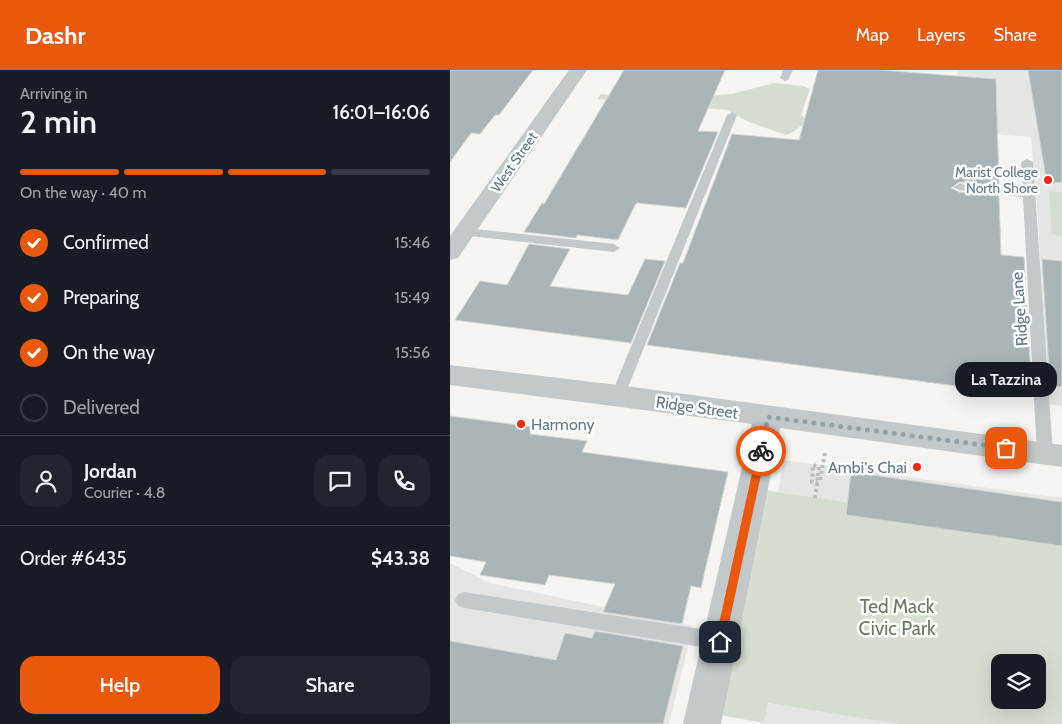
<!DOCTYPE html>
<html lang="en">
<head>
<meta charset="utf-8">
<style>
  :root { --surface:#171b24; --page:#20242c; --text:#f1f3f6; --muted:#9ea1a6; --line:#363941; --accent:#ea580c }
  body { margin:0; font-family:Cabin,sans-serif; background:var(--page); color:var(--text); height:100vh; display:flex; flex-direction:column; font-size:19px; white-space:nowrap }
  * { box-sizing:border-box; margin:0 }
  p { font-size:16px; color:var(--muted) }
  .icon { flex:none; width:28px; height:28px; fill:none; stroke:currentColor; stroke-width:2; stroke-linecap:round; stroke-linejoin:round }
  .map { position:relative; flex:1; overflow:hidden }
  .drawer { display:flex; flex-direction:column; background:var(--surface); width:450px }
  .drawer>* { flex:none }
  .buttons { position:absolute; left:541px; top:584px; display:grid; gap:10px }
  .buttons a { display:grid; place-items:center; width:55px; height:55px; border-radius:10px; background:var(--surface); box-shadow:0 5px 20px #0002; font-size:25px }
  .pin { position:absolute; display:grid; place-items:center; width:42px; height:42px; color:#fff; margin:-21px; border-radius:10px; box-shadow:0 2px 8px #0006 }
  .courier { position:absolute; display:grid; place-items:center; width:50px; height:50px; margin:-25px; border:4px solid #ea580c; border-radius:50%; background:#fff; color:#222; box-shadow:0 1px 6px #0007 }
  .bubble { position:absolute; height:35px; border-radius:15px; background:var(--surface); box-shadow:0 5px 20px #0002; font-size:16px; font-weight:600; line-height:35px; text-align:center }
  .headline em { font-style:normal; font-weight:600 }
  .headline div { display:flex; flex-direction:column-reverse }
  .headline { display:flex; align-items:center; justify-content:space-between; height:85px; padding:0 20px }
  h1 { font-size:32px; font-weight:600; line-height:38px }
  .bar { display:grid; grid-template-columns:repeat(4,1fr); gap:8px 5px; align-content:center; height:60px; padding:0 20px }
  .bar i { height:6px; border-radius:4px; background:var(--line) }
  .bar .on { background:var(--accent) }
  .bar p { grid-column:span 4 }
  .line { display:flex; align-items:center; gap:12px; padding:0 20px; border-top:1px solid var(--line) }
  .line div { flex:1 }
  .round { display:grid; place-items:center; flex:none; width:52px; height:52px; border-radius:15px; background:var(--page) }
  ol { padding:0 20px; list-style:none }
  li { display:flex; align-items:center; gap:15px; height:55px }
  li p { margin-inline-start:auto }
  li .icon { padding:5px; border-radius:50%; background:var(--accent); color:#fff; stroke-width:4 }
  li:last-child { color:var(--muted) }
  li i { width:28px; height:28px; border:2px solid var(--line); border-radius:50% }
  .button { display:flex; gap:10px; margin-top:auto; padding:10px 20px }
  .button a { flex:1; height:58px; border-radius:15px; background:var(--accent); color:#fff; font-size:20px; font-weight:600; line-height:58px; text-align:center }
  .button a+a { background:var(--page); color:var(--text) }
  header { display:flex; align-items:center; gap:30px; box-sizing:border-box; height:70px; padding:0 25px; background:var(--accent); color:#fff }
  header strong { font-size:24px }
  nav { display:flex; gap:28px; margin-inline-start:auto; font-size:18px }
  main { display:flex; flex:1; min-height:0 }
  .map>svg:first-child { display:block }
  .built { fill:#e5e6e4 }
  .green { fill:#d6ddd1; fill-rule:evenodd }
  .building { fill:#aab5b8; stroke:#d6d5d3 }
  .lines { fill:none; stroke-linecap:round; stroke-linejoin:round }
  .path { stroke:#bcbfc1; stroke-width:4; stroke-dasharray:3 3; stroke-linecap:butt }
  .service { fill:#c3c8ca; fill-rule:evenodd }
  .minor { fill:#c3c8ca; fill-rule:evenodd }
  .tertiary { fill:#c3c8ca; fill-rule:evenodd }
  .path-bridge { stroke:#bcbfc1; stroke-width:4; stroke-dasharray:3 3; stroke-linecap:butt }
  .route { fill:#ea580c }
  .done { stroke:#94a4aa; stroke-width:5; stroke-dasharray:0 9 }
  .poi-dot { fill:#f52710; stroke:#fff; stroke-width:2 }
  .labels { text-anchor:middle; stroke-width:5; stroke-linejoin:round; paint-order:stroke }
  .far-street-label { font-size:14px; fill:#607984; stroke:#fff }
  .far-poi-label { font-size:14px; fill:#607984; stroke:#fff; text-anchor:end }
  .street-label { font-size:16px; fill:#607984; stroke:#fff }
  .poi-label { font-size:16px; fill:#607984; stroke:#fff; text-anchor:start }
  .near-park-label { font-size:19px; fill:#697b60; stroke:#fff }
</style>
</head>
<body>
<header>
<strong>Dashr</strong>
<nav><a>Map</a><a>Layers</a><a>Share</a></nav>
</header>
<main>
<section class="drawer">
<div class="headline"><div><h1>2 min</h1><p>Arriving in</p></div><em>16:01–16:06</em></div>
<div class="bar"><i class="on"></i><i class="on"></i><i class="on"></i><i></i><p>On the way · 40 m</p></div>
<ol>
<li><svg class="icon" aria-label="check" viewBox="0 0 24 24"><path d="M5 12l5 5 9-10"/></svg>Confirmed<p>15:46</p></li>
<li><svg class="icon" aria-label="check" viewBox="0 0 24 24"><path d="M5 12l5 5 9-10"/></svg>Preparing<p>15:49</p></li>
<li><svg class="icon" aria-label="check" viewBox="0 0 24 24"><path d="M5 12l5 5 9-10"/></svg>On the way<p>15:56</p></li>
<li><i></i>Delivered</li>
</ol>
<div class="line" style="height:90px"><a class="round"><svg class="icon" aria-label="person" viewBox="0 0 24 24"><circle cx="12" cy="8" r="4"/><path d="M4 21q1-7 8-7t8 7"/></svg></a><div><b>Jordan</b><p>Courier · 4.8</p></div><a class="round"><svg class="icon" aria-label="chat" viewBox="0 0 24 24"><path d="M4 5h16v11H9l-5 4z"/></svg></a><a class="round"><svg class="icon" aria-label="phone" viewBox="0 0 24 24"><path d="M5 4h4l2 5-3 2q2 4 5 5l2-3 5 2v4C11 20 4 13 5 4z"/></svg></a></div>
<div class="line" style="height:65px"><div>Order #6435</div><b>$43.38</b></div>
<div class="button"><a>Help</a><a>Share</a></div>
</section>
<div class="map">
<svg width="612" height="654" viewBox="0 0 612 654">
  <rect width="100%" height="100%" fill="#f5f4f0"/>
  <!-- built -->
  <path class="built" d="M508 0H612V336L599 334 588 153 581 67 506 61Z
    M334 390 612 428V463L328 422Z
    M0 493 40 513 243 556 219 654H0Z
    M318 633 448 654H314Z"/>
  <!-- green -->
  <path class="green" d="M324 13 353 16 360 19 351 44 357 53C350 55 345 62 336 65L299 52 277 40 147 29 151 24 177 27 251 26 282 24Z
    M599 121 612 122V166L602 165Z
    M313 420 612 463V654H448L318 633 314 653 264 644ZM550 592H588V630H550Z"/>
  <!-- building -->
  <path class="building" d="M0 0H83L49 45H45L30 64 21 63 0 92Z
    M174 0H275L248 61 268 62 236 138 187 133 185 135 168 170 127 165 126 168 74 162 92 133 94 134Z
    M368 0H430L546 9 549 116 509 112 501 118 509 122 549 126 551 185 574 187 582 326 197 275 230 193H233L282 64 349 70Z
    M578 0H612V112L597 114Z
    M79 174 120 179 100 216 178 225 195 189 215 191 181 273 5 250 30 211 57 215Z
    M592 189 612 191V317L600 316Z
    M0 346 83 357 80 364 137 371 132 382 278 402 251 518 241 516 232 554 153 542 165 514 99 505 95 515 30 505 36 492 0 486Z
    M401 402 612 432V476L396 445Z
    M145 561 233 576 213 654H0V571L106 590 115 563 142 568Z"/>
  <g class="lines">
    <!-- path -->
    <path class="path" d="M368 406 369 397 363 395 362 412 367 413 370 410 375 383"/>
    <!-- service -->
    <path class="service" d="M333 0H343L338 10 335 11 330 8Z
      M282 42 287 45 175 325 173 329 168 330 163 329 161 325 277 45Z
      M577 89 583 92 603 384 601 388 595 390 589 388 587 384 573 127 509 120 503 117 509 114 573 120 571 92Z
      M15 158 164 174 170 178 164 182 11 165 9 162Z
      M14 522 270 562 277 565 279 571 277 577 270 580 14 538 8 536 5 530 8 524Z"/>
    <!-- minor -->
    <path class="minor" d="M0 295 168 315 612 375V397L330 358 271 654H233L302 354 0 315Z"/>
    <!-- tertiary -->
    <path class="tertiary" d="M119 0H137L8 188 0 190V166Z"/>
    <!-- path-bridge -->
    <path class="path-bridge" d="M365 428 368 406"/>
  </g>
  <!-- route -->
  <path class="route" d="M311 378 316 381 275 572 270 576 265 572 307 381Z"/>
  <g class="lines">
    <!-- done -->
    <path class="done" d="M311 381 318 347 556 378"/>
  </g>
  <!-- markers -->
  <g class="poi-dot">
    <circle cx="598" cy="110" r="5"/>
    <circle cx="71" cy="354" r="5"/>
    <circle cx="467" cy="397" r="5"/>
  </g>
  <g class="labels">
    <!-- far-street labels -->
    <g class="far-street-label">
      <text transform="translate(64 92) rotate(-55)" y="5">West Street</text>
    </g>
    <!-- far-poi labels -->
    <g class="far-poi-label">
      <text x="588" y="107">Marist College<tspan x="588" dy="16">North Shore</tspan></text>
    </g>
    <!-- street labels -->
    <g class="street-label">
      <text transform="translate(569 239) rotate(-94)" y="6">Ridge Lane</text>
      <text transform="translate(247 337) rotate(8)" y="6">Ridge Street</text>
    </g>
    <!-- poi labels -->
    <g class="poi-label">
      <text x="81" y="360">Harmony</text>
      <text x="457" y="403" text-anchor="end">Ambi's Chai</text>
    </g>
    <!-- near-park labels -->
    <g class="near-park-label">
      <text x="447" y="543">Ted Mack<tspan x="447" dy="22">Civic Park</tspan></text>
    </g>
  </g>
</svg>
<div class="buttons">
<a><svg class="icon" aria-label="layers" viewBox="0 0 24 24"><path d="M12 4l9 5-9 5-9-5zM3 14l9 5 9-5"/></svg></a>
</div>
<div class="pin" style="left:556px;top:378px;background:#ea580c"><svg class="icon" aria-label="bag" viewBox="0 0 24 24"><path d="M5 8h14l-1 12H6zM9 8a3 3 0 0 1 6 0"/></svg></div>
<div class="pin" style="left:270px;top:572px;background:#1f2937"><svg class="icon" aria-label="home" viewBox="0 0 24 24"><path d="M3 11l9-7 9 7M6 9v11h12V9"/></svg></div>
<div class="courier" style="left:311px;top:381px"><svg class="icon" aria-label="bike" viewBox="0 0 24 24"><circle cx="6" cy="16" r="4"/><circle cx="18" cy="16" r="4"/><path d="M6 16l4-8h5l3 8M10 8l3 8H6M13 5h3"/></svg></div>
<div class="bubble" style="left:505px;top:292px;width:102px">La Tazzina</div>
</div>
</main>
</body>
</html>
